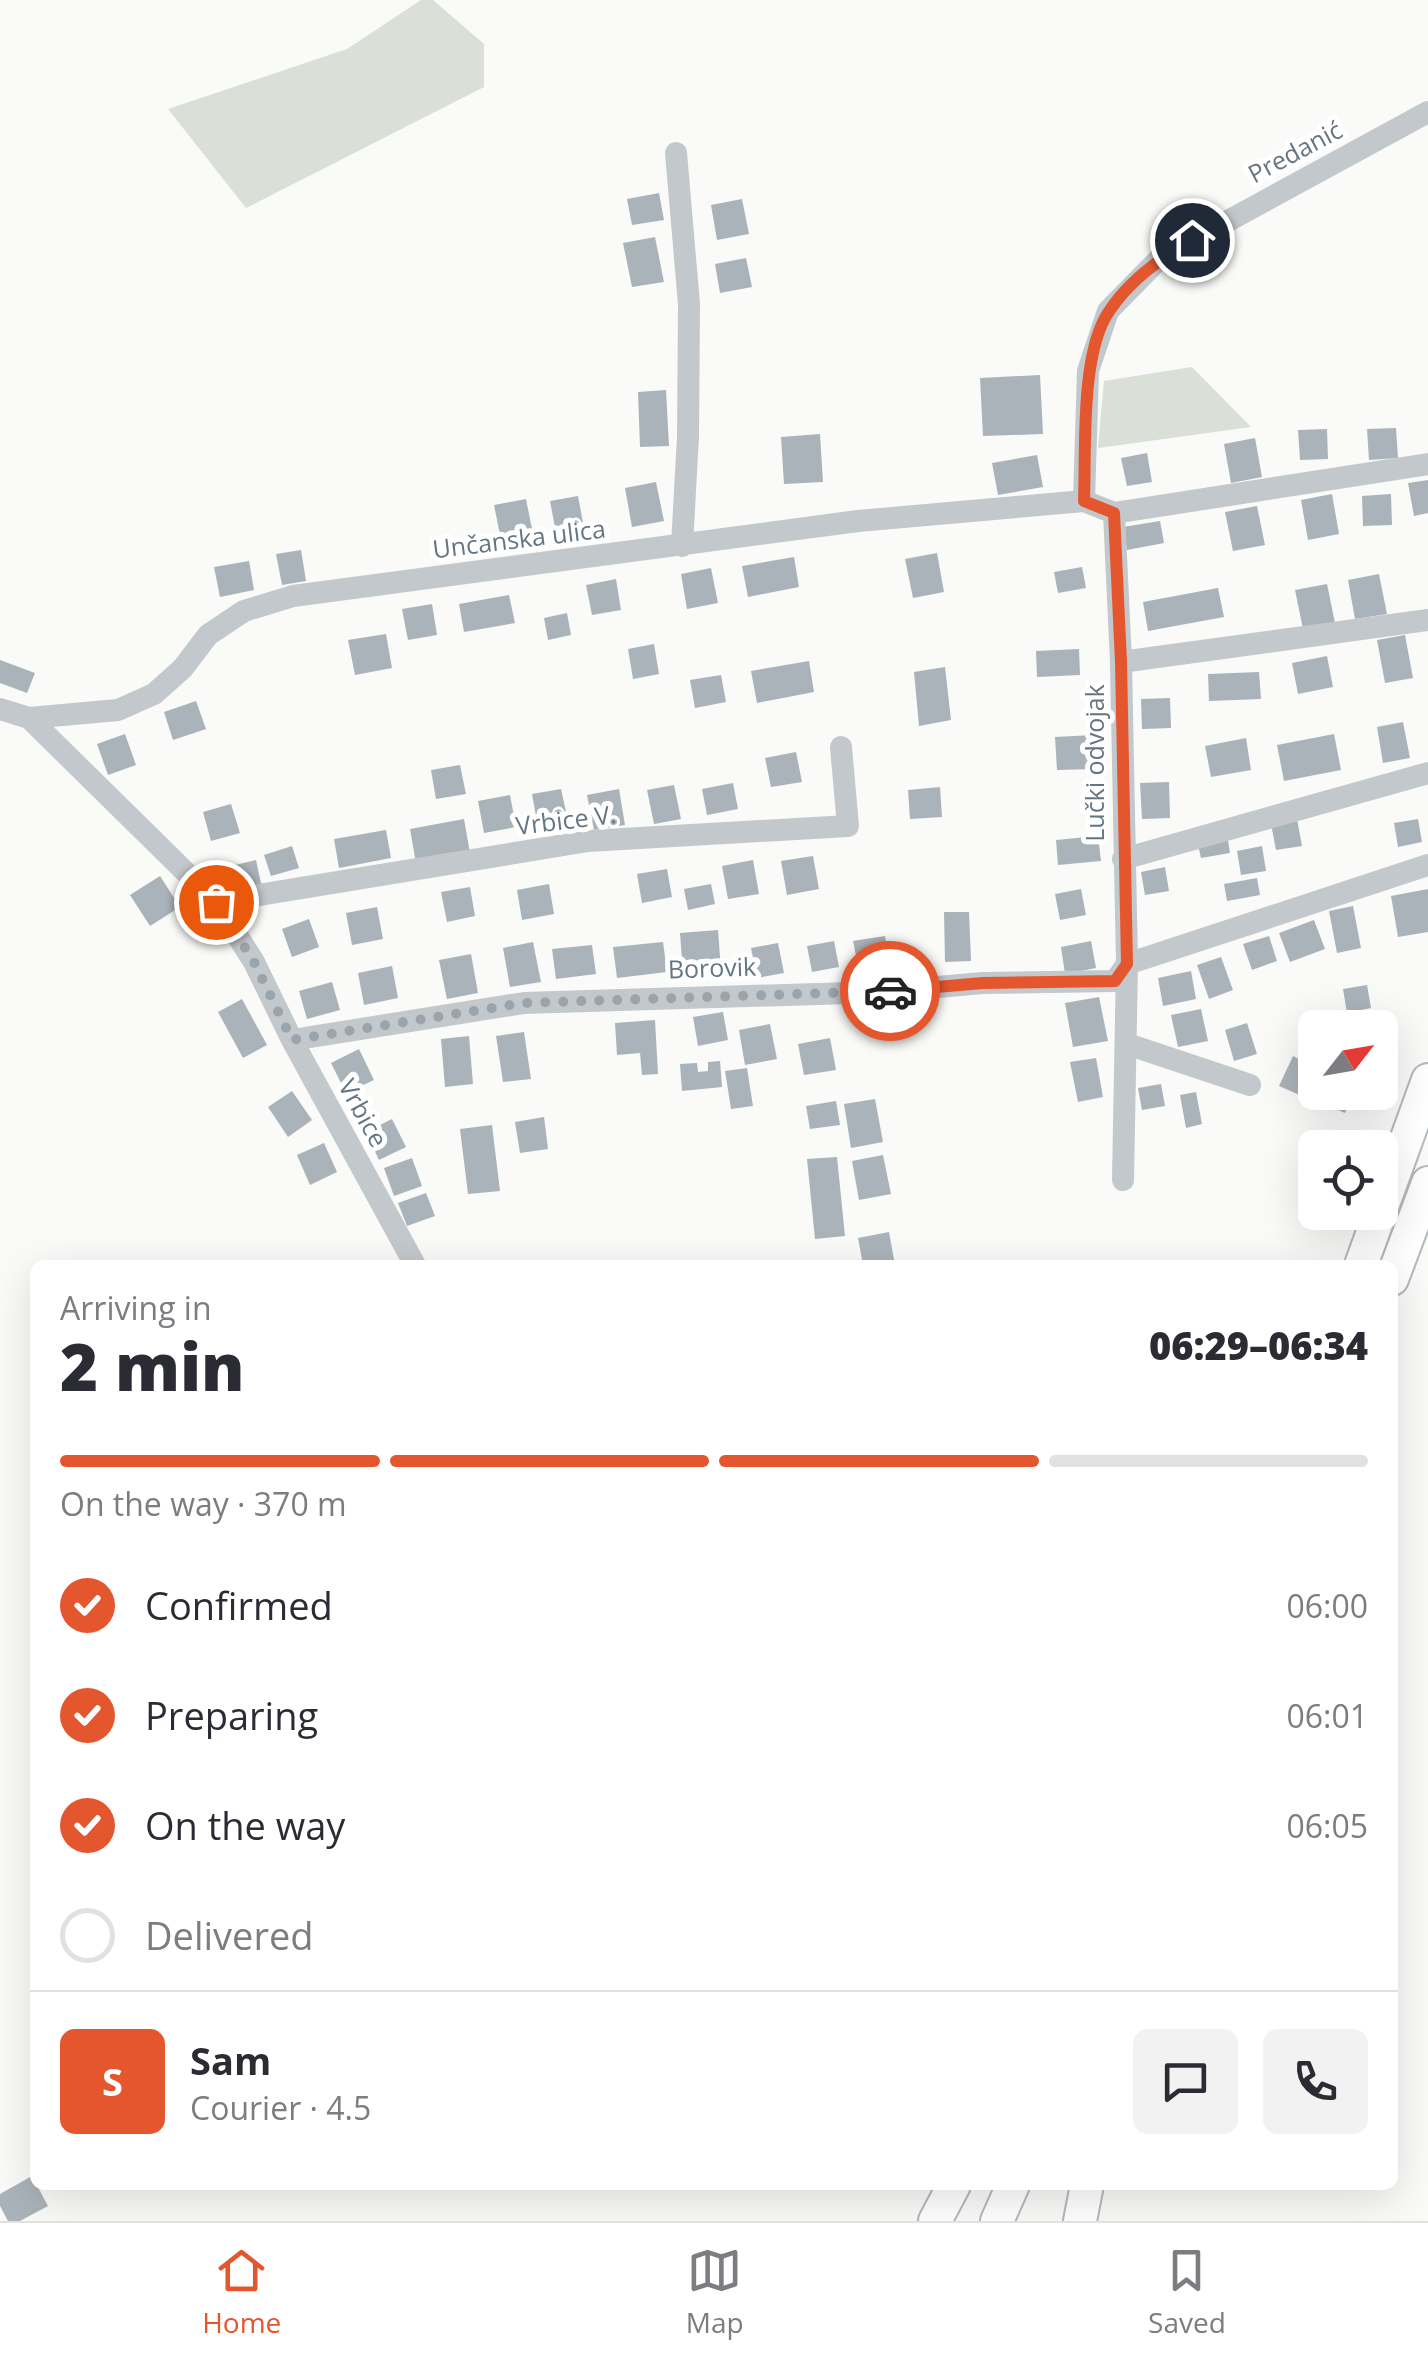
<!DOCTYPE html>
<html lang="en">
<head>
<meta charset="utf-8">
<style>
  :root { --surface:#fff; --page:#f2f2f3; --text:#2b2b33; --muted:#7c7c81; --line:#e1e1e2; --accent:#e4572e }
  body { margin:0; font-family:"Open Sans",sans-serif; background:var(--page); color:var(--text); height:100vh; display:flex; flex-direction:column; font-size:38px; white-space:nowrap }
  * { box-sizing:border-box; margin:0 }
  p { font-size:32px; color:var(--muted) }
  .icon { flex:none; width:55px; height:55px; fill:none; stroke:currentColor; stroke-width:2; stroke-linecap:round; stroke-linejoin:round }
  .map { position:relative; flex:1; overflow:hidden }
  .panel { position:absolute; left:30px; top:1260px; width:1368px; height:930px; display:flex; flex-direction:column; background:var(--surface); border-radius:15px; box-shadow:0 10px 40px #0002 }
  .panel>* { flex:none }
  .needle { width:65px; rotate:59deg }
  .fabs { position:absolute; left:1298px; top:1010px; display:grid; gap:20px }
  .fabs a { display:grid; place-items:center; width:100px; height:100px; border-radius:15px; background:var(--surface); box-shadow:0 10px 40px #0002; font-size:50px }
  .pin { position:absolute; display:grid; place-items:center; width:85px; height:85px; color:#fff; margin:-42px; border:5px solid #fff; border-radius:50%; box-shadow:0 2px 10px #0007 }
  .courier { position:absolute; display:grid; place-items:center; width:100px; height:100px; margin:-50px; border:8px solid #e4572e; border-radius:50%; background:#fff; color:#222; box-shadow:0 2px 12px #0007 }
  .summary em { font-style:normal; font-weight:800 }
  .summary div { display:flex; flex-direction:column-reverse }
  .summary { display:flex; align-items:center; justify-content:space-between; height:170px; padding:0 30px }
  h1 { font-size:65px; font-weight:800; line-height:75px }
  .bar { display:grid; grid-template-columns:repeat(4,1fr); gap:15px 10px; align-content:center; height:120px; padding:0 30px }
  .bar i { height:12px; border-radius:8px; background:var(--line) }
  .bar .on { background:var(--accent) }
  .bar p { grid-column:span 4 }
  .line { display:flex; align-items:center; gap:25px; padding:0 30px; border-top:2px solid var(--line) }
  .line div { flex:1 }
  .round { display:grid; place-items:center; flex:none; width:105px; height:105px; border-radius:15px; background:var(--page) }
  ol { padding:0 30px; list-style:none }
  li { display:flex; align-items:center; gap:30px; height:110px }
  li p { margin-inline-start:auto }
  li .icon { padding:10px; border-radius:50%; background:var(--accent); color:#fff; stroke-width:4 }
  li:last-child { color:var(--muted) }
  li i { width:55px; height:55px; border:5px solid var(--line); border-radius:50% }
  .dock { display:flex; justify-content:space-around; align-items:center; height:140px; border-top:2px solid var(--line); background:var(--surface); font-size:28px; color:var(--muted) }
  .dock a { display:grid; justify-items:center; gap:5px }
  .dock .on { color:var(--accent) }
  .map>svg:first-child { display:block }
  .green { fill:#dadfd7 }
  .building { fill:#aab3b9 }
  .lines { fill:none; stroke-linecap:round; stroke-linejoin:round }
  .highway-casing { stroke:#b4b9bd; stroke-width:36 }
  .minor { stroke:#c3c8cc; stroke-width:22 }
  .highway { stroke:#fff; stroke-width:32 }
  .done { stroke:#99a4ac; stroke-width:10; stroke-dasharray:0 18 }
  .route { stroke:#e4572e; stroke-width:12 }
  .labels { text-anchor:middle; stroke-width:10; stroke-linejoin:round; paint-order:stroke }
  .street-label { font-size:25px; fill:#657683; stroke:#fff }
</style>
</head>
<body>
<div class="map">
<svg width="1428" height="2221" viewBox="0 0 1428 2221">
  <rect width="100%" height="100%" fill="#fafaf8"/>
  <!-- green -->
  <path class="green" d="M421 0H433L484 44V87L246 208 168 109 347 49Z
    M1192 367 1251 427 1098 448 1104 381Z"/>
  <!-- building -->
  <path class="building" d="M659 193 664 220 632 225 627 199Z
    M742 199 749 234 717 240 711 205Z
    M655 237 664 282 632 287 623 243Z
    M746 258 752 287 720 293 715 264Z
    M1040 375 1043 434 983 436 980 378Z
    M666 390 669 446 640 447 638 392Z
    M1396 428 1398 458 1369 460 1367 429Z
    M1327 429 1328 459 1300 460 1298 430Z
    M820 434 823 482 784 484 781 437Z
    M1255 438 1262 477 1231 483 1224 444Z
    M1147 453 1152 482 1127 486 1121 458Z
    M1037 455 1043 487 998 495 992 463Z
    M1428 480V513L1414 516 1408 483Z
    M656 482 664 521 632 527 625 488Z
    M1332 494 1339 534 1308 540 1301 500Z
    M1391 494 1392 525 1363 526 1362 496Z
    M578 496 584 528 556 533 550 501Z
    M526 499 534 539 502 545 494 505Z
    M1257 506 1265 545 1233 551 1225 512Z
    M1160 521 1164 543 1127 550 1123 527Z
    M301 550 306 581 282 585 276 554Z
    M937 553 944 592 913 598 905 559Z
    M794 557 799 587 748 597 742 566Z
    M249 561 254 590 220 597 214 567Z
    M1082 567 1086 588 1058 593 1054 572Z
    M711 568 718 603 687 609 681 574Z
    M1379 574 1387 614 1355 619 1348 580Z
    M616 579 621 610 592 615 586 585Z
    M1327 584 1335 623 1303 629 1295 590Z
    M1218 588 1224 617 1148 631 1143 602Z
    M509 595 515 623 464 632 459 604Z
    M432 604 437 635 408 640 402 609Z
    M567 613 571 635 548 640 544 618Z
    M386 634 392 668 355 675 348 640Z
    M1405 635 1413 678 1385 683 1377 640Z
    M654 644 659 674 633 679 628 649Z
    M1079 649 1080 675 1037 677 1036 651Z
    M1327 656 1333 687 1298 694 1292 663Z
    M0 660 35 673 27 693 0 683Z
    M809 661 814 692 757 703 751 671Z
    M945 667 951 720 919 726 914 672Z
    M1259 672 1261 699 1209 701 1208 674Z
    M721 675 726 702 695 708 690 680Z
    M1170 698 1171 728 1142 729 1141 699Z
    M196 701 206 729 173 740 164 712Z
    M1403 722 1410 758 1383 763 1377 727Z
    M125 734 136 765 108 775 97 744Z
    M1334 734 1341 770 1284 781 1277 745Z
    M1093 735 1095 769 1057 770 1055 737Z
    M1246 738 1251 770 1211 777 1205 746Z
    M796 752 802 782 771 787 765 758Z
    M460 765 466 794 436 799 431 770Z
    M1169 782 1170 818 1142 819 1140 783Z
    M733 783 738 809 707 815 702 789Z
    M674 785 681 819 654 824 647 790Z
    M940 787 942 817 910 819 908 790Z
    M561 789 568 821 538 827 532 794Z
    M619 789 625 825 594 830 587 795Z
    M510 795 516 827 484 833 478 801Z
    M231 804 240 833 211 841 203 812Z
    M464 819 470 853 416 863 410 829Z
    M1297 819 1302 846 1276 850 1271 824Z
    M1418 819 1422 842 1398 847 1394 823Z
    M386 830 391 858 339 868 334 839Z
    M1098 836 1101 861 1058 865 1056 840Z
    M1228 840 1230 853 1201 858 1198 845Z
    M292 846 299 868 271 876 264 855Z
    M1262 846 1266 871 1241 875 1237 851Z
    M813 856 819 889 787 895 781 861Z
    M256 860 262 888 234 895 227 867Z
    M753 860 759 894 728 899 722 866Z
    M1165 867 1169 891 1145 895 1141 872Z
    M667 869 672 897 642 903 637 874Z
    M160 876 180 907 150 926 130 895Z
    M1257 878 1260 895 1227 901 1224 884Z
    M549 884 554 914 522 920 517 890Z
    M711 884 715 904 688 910 684 889Z
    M470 887 475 916 447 922 441 892Z
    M1081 889 1086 915 1060 920 1055 894Z
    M1428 889V932L1398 937 1391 896Z
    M1353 906 1361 948 1337 953 1329 911Z
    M377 907 383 939 352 945 346 913Z
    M944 912H969L971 961 945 962Z
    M309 919 319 947 292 957 282 929Z
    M1314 920 1325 949 1290 962 1279 933Z
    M718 930 721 970 683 973 680 933Z
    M885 936 891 970 860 975 853 941Z
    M1269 936 1277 961 1252 970 1243 944Z
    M834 941 839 967 812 972 807 946Z
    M1091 941 1096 968 1065 974 1061 947Z
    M533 942 541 982 510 987 503 948Z
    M663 942 667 972 617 978 613 947Z
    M778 943 784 973 757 978 751 948Z
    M592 945 596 974 556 979 552 949Z
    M471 954 478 993 447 999 439 960Z
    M1221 957 1233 990 1209 999 1197 965Z
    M392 966 398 998 364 1005 358 973Z
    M1191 971 1196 999 1163 1006 1158 978Z
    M332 982 340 1010 307 1019 299 991Z
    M1367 985 1371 1008 1347 1013 1343 989Z
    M1099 997 1108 1041 1073 1047 1065 1003Z
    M242 999 267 1045 243 1058 218 1012Z
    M1201 1009 1208 1041 1178 1047 1171 1015Z
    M723 1012 728 1040 698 1046 693 1017Z
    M655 1020 658 1074 642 1075 640 1053 617 1055 615 1023Z
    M1247 1023 1257 1054 1234 1061 1225 1030Z
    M770 1024 777 1059 745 1065 739 1030Z
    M524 1032 531 1079 503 1082 496 1036Z
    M469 1036 473 1084 445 1087 441 1039Z
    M830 1038 836 1070 804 1075 798 1044Z
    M359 1049 374 1080 346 1093 331 1063Z
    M1293 1056 1315 1067V1091L1311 1100 1279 1086Z
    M1096 1058 1103 1097 1078 1102 1070 1062Z
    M720 1061 722 1087 682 1091 680 1064 697 1063 698 1072 708 1071V1062Z
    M747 1068 753 1106 731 1109 725 1071Z
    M1161 1084 1165 1106 1142 1110 1138 1088Z
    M292 1091 312 1120 288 1137 268 1107Z
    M1196 1092 1202 1124 1186 1128 1180 1095Z
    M1329 1092 1352 1096 1345 1113 1324 1104Z
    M875 1099 883 1142 851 1148 844 1104Z
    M836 1101 840 1125 810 1129 806 1106Z
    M544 1117 548 1149 520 1153 515 1122Z
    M392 1119 406 1147 379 1160 366 1132Z
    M492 1125 500 1191 468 1194 460 1129Z
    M324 1143 337 1172 310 1185 297 1155Z
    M883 1155 891 1194 859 1200 852 1161Z
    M837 1157 845 1236 815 1239 807 1159Z
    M412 1158 422 1186 394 1196 384 1168Z
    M426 1193 435 1216 407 1226 398 1203Z
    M889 1232 895 1265H863L858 1238Z
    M32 2176 48 2206 20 2221H8L0 2206V2194Z"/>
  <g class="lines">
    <!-- highway casing -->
    <g class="highway-casing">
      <path id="highway" d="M1361 1265 1428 1080
        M1392 1279 1428 1183
        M935 2221 954 2185
        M997 2221 1013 2185
        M1080 2221 1087 2185"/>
    </g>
    <!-- minor -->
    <path class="minor" d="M676 153 689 304 688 436 682 546
      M1084 501 1088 371 1108 311 1160 258 1428 112
      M1114 513 1428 464
      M1121 662 1428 620
      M0 709 29 718 118 710 154 694 183 668 208 635 244 611 293 596 858 521 1084 501 1114 513 1121 662 1127 964 1123 1180
      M29 718 216 902 254 962 292 1040 415 1265
      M1123 859 1428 773
      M216 902 588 841 848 826 841 747
      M292 1040 524 1003 881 992 983 983 1115 981 1127 964 1428 865
      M1127 1044 1250 1085"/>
    <!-- highway -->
    <use href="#highway" class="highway"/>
  </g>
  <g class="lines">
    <!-- done -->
    <path class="done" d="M216 902 254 962 292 1040 524 1003 890 991"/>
    <!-- route -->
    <path class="route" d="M890 991 983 983 1115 981 1127 964 1121 662 1114 513 1084 501C1086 450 1080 351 1110 310 1130 280 1162 257 1192 240"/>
  </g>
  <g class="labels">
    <!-- street labels -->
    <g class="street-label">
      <text transform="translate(1295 152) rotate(-28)" y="9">Predanić</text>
      <text transform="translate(519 539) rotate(-7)" y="9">Unčanska ulica</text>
      <text transform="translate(1095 763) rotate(-90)" y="9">Lučki odvojak</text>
      <text transform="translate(566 820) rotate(-7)" y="9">Vrbice V.</text>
      <text transform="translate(712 968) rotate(-2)" y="9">Borovik</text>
      <text transform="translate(363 1113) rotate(61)" y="9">Vrbice</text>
    </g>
  </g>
</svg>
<div class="fabs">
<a><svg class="needle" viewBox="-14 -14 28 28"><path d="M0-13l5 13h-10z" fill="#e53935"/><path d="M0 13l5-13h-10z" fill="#7c7c81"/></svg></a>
<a><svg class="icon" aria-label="locate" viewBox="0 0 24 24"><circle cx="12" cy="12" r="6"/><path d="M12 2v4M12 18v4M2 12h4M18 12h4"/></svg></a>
</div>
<div class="pin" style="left:216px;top:902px;background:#ea580c"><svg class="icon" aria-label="bag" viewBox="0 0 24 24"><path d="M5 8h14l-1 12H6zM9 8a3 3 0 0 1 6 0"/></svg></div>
<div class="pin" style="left:1192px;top:240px;background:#1f2937"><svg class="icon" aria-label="home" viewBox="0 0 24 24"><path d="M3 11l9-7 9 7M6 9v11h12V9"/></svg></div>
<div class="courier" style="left:890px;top:991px"><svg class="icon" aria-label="car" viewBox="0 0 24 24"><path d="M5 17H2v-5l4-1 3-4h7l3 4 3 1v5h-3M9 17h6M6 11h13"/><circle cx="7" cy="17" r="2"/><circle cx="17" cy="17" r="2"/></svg></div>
<section class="panel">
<div class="summary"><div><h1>2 min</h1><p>Arriving in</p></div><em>06:29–06:34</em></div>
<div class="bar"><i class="on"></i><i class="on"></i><i class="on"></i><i></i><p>On the way · 370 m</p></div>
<ol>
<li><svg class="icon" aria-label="check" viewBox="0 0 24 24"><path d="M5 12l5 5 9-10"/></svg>Confirmed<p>06:00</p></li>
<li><svg class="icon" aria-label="check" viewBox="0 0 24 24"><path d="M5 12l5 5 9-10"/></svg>Preparing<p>06:01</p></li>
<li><svg class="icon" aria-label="check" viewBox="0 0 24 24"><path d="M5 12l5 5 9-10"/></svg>On the way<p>06:05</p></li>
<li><i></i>Delivered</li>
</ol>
<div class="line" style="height:180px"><b class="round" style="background:var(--accent);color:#fff">S</b><div><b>Sam</b><p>Courier · 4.5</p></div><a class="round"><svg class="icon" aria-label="chat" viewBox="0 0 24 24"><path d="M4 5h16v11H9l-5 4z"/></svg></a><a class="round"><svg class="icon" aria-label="phone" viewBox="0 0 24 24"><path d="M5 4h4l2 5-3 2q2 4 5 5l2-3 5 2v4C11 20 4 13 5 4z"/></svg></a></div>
</section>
</div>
<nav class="dock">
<a class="on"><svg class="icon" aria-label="home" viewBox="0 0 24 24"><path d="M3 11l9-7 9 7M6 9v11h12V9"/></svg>Home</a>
<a><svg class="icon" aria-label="map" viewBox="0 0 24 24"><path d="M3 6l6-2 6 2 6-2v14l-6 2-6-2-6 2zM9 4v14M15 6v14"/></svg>Map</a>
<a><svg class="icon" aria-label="saved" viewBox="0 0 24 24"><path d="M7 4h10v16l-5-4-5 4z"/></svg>Saved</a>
</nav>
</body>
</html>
